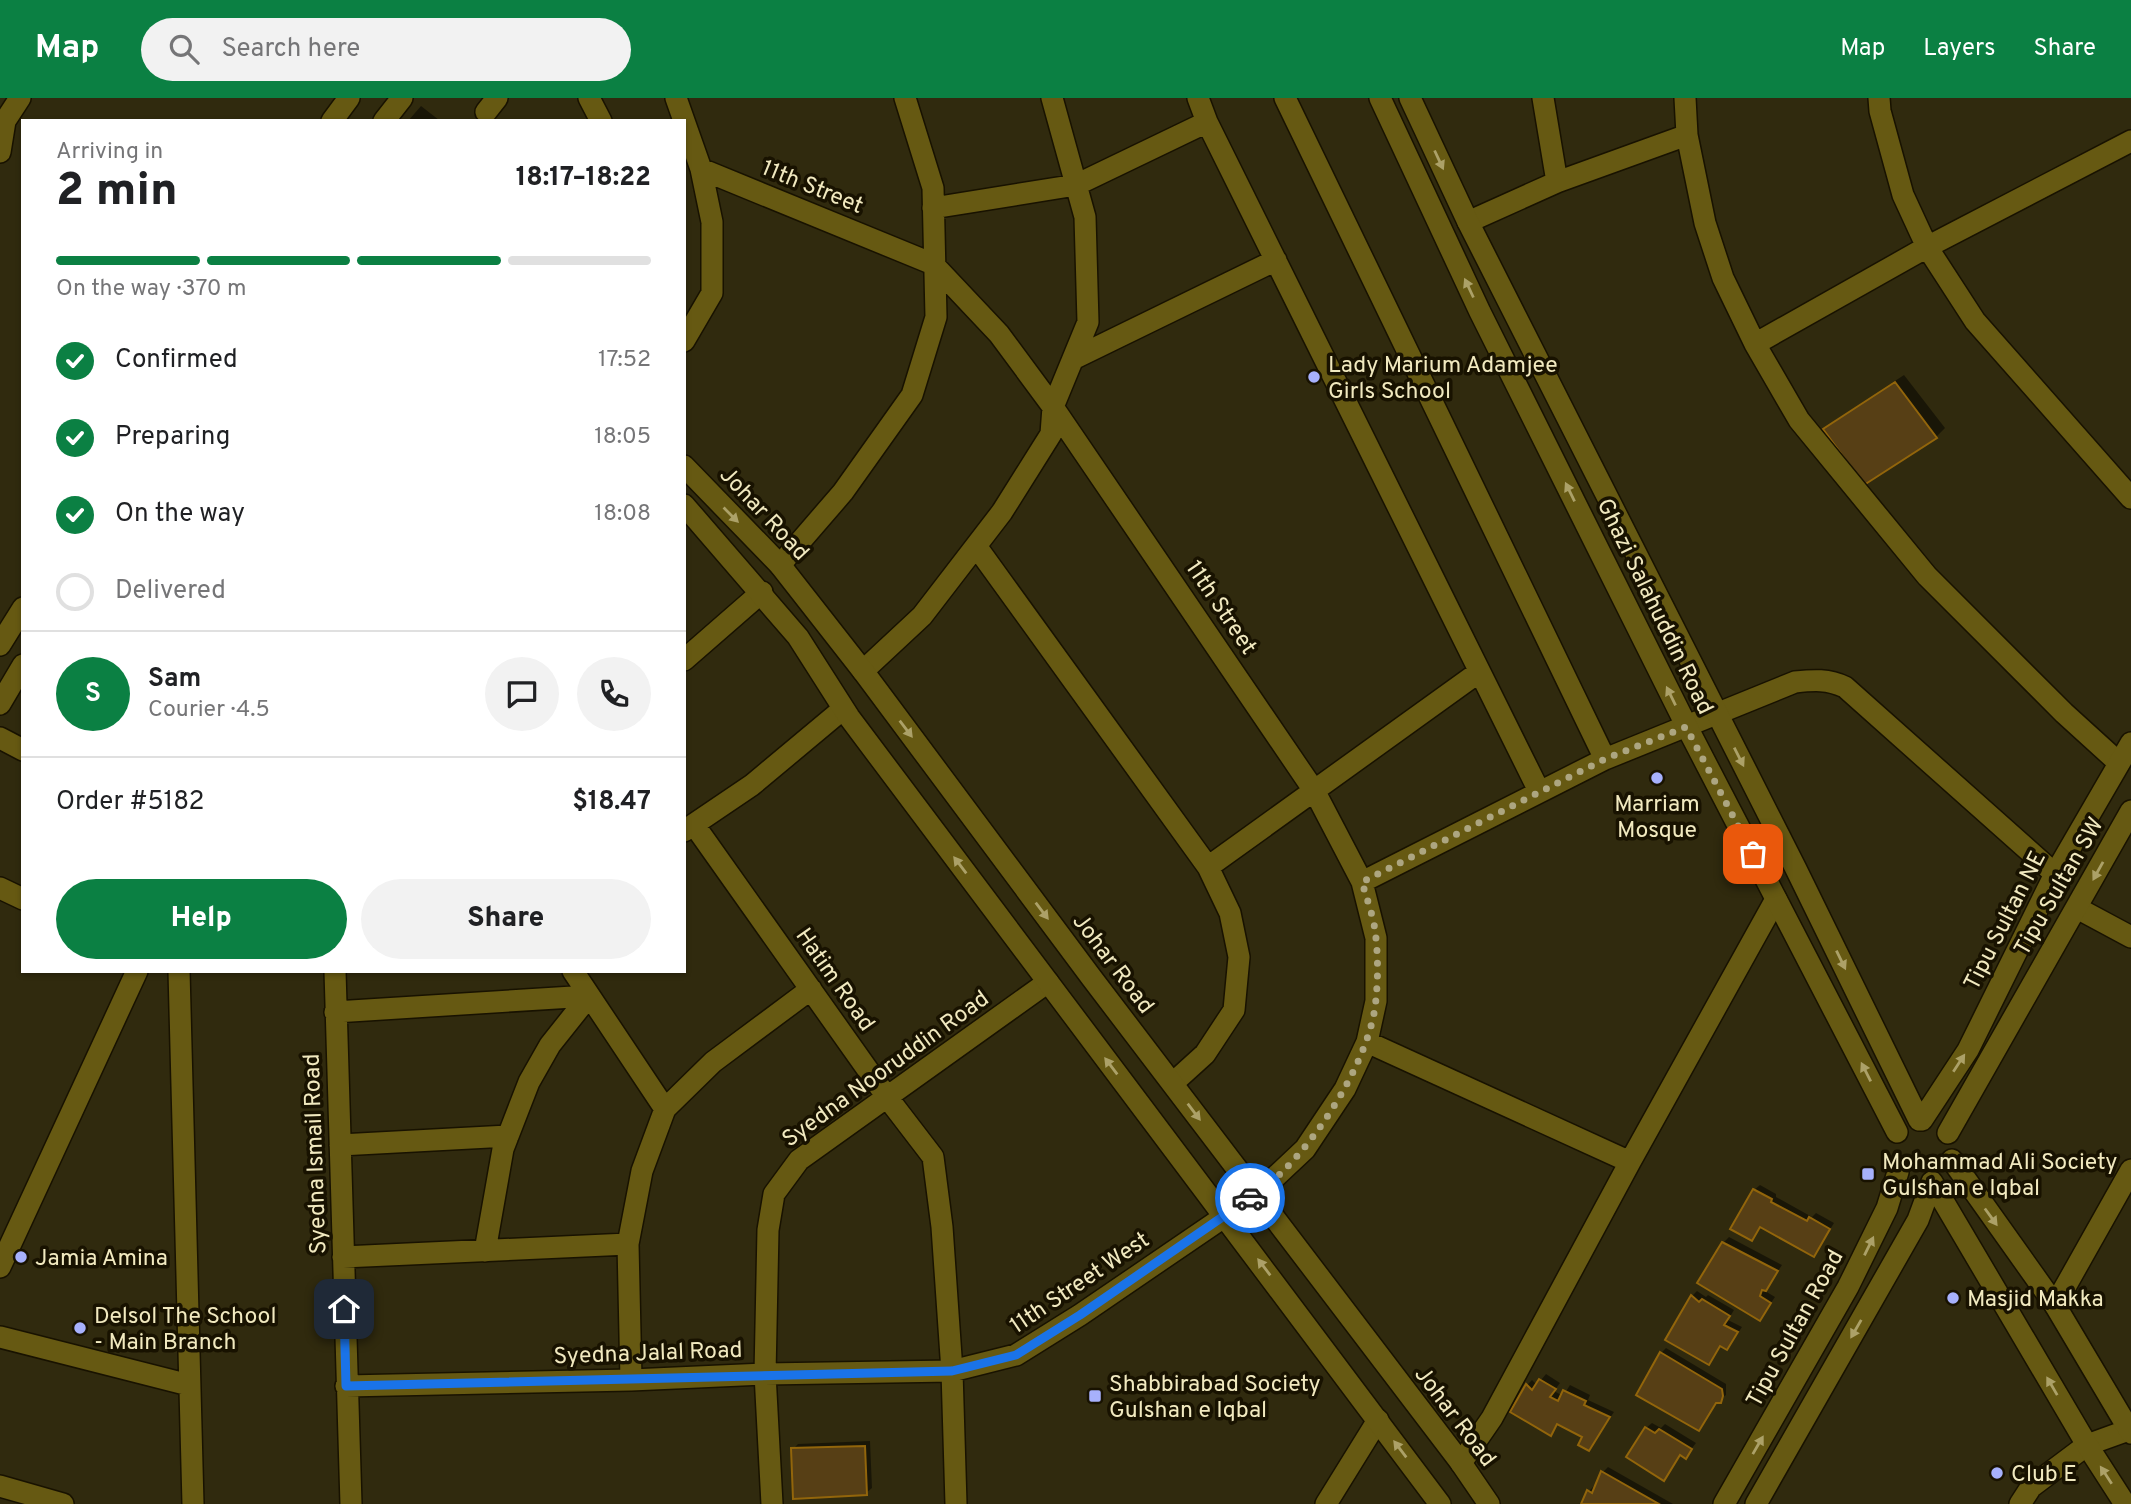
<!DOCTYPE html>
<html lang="en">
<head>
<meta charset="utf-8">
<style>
  :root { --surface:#fff; --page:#f2f2f2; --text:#202124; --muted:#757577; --line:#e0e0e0; --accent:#0b8043 }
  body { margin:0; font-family:Overpass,sans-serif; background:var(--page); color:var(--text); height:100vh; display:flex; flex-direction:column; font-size:26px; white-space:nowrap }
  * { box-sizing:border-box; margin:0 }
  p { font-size:23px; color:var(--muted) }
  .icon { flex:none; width:38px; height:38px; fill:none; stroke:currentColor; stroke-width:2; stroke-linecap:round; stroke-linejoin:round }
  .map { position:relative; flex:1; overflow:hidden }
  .drawer { position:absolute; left:21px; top:21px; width:665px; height:854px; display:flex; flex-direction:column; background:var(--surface); border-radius:0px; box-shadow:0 2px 5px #0004 }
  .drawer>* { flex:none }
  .pin { position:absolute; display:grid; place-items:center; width:60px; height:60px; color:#fff; margin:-30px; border-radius:14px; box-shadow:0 4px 10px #0006 }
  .courier { position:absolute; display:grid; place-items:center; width:70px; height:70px; margin:-35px; border:5px solid #1a73e8; border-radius:50%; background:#fff; color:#222; box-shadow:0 2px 9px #0007 }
  .overview em { font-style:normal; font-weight:800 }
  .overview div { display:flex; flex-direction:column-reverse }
  .overview { display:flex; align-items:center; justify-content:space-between; height:119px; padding:0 35px }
  h1 { font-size:46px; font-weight:800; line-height:52px }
  .bar { display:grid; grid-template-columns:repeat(4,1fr); gap:10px 7px; align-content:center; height:84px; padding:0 35px }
  .bar i { height:9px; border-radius:5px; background:var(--line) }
  .bar .active { background:var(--accent) }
  .bar p { grid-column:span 4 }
  .line { display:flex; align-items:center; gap:18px; padding:0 35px; border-top:2px solid var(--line) }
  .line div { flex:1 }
  .round { display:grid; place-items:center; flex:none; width:74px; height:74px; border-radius:37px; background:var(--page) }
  ol { padding:0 35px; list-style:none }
  li { display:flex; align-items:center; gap:21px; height:77px }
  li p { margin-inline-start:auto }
  li .icon { padding:7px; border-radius:50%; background:var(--accent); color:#fff; stroke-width:4 }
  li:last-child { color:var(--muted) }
  li i { width:38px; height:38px; border:4px solid var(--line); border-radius:50% }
  .button { display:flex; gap:14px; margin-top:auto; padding:14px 35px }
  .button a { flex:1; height:80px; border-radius:42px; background:var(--accent); color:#fff; font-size:28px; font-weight:800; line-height:80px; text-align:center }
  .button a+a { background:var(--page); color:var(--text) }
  header { display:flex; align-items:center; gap:42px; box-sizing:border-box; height:98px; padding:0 35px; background:var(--accent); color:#fff }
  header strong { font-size:33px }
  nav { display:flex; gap:38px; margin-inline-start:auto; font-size:24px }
  .search { width:490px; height:63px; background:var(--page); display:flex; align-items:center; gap:18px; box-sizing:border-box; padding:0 24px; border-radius:38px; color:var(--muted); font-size:26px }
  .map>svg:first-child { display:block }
  .shadow { fill:#0007 }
  .building { fill:#573f15; stroke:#92650b; stroke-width:2 }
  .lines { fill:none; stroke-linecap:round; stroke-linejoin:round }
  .street-casing { stroke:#181200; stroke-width:24 }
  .secondary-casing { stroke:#181200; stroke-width:24 }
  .street { stroke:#665912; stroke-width:21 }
  .secondary { stroke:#665912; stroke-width:21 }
  .oneway { fill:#aca168 }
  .done { stroke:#ada681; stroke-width:7; stroke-dasharray:0 12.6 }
  .route { stroke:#1a73e8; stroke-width:9 }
  .poi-dot { fill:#a7b1fc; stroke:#181200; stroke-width:2.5 }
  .labels { text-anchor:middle; stroke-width:7; stroke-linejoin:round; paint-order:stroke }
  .street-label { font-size:23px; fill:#f1e9bf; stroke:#181200 }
  .poi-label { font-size:23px; fill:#f1e9bf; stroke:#181200; text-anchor:start }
</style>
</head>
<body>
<header>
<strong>Map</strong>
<div class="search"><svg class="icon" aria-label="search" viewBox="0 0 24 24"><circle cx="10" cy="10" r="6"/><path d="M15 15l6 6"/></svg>Search here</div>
<nav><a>Map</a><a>Layers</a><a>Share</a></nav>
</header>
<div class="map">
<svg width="2131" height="1406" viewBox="0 0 2131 1406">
  <rect width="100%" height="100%" fill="#302a0e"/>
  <!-- shadow -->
  <path class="shadow" d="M421 8 439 22V23H408Z
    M1904 277 1945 330 1936 339 1865 384 1826 331 1834 323Z
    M1760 1087 1776 1096V1099L1812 1119 1816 1115 1834 1125 1814 1157 1762 1128 1752 1141 1754 1092Z
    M1729 1139 1782 1167 1765 1193 1775 1199 1760 1221 1723 1145Z
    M1697 1193 1706 1199 1708 1197 1734 1212 1728 1222 1742 1229 1732 1244 1727 1249 1721 1247 1708 1265 1692 1198Z
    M1666 1250 1726 1286V1297L1718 1303 1699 1331 1661 1255Z
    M1546 1276 1560 1285 1554 1293 1563 1298 1570 1287 1590 1297 1588 1302 1614 1314 1589 1351 1585 1339 1559 1325 1551 1336 1513 1314 1527 1287 1532 1282 1537 1287Z
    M1652 1325 1661 1330 1665 1326 1696 1345 1686 1358 1681 1356 1664 1381 1646 1330Z
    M870 1343 872 1390 866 1395 793 1351 798 1346Z
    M1608 1369 1673 1406H1583L1589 1393 1594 1388 1597 1389 1603 1374Z"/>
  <!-- building -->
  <path class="building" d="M1895 284 1937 340 1864 387 1823 331Z
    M1753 1091 1772 1101 1771 1104 1807 1123 1809 1119 1830 1131 1814 1159 1760 1129 1752 1143 1730 1131Z
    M1722 1144 1778 1173 1766 1193 1762 1192 1760 1198 1771 1205 1760 1223 1697 1185Z
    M1691 1197 1699 1204 1702 1201 1730 1218 1724 1227 1738 1234 1727 1252 1720 1248 1709 1267 1665 1242Z
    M1660 1254 1722 1291 1723 1298 1721 1305H1716L1699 1333 1636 1297Z
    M1539 1281 1556 1291 1550 1299 1558 1303 1563 1292 1586 1303 1584 1307 1610 1319 1589 1353 1578 1347 1582 1339 1557 1326 1551 1338 1510 1314 1526 1286 1532 1292Z
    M1645 1329 1655 1335 1659 1331 1692 1351 1686 1361 1680 1357 1664 1383 1626 1359Z
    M865 1348 867 1397 793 1401 791 1350Z
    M1601 1373 1659 1406H1581L1587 1392 1592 1395Z"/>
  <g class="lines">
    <!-- street casing -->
    <g class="street-casing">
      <path id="street" d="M589 0 601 23
        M676 0 701 71 712 124V195L684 243
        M1198 0 1207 24 1539 693
        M1285 0 1605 661
        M1543 0 1557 84
        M1685 0 1687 37 1705 125 1723 180 1755 246 1799 322 1927 478 2064 615 2119 665
        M1879 0 1880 13 1903 97 1927 149 1975 223 2131 400
        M486 14 497 0
        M0 54 5 23 20 0
        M933 110 1076 87 1207 24
        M1468 124 1557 84 1687 37
        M1755 246 1927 149 2131 43
        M1073 261 1276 162
        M976 448 1208 769 1230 815 1239 859 1234 912 1205 956 1173 985
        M780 467 843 394 912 297 936 219 933 90 905 0
        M684 562 762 494
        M863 573 922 518 1002 414 1051 336 1053 309 1088 224 1085 119 1052 0
        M0 640 23 652
        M695 728 887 999 933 1059 942 1129 952 1273 956 1406
        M684 733 752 687 843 611
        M1208 769 1479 574
        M1362 784 1605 661 1795 584C1814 582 1828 581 1845 589L2055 776
        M0 790 23 801
        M2077 810 2131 839
        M179 873 193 1406
        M335 873 351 1406
        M573 873 665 1011
        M335 914 589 898
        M1367 944 1630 1064
        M340 1047 508 1038
        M485 1153 503 1051 529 984 550 947 589 898
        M343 1159 628 1146
        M0 1169 137 873
        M2055 1207 2131 1072
        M0 1239 189 1287
        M631 1282 628 1146 642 1073 665 1011 713 964 811 891
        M346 1288 631 1282 765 1276 952 1273 1016 1257 1080 1217 1256 1097 1305 1051 1345 991 1367 944 1376 903V840L1362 784 1315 694 1053 309 999 236 933 166 701 71
        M1461 1365 1492 1320 1630 1064 1776 801
        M0 1388 63 1406
        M772 1406 765 1276 768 1132 774 1096 799 1062 1048 884
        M1326 1406 1378 1322
        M2020 1406 2031 1389 2087 1347 2131 1331"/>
    </g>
    <!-- secondary casing -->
    <g class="secondary-casing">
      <path id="secondary" d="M1380 0 1480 214 1687 629 1897 1034
        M1410 0 1468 124 1796 771 1919 1022
        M332 23 349 0
        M384 23 402 0
        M684 368 780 467 863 573 1091 879 1461 1365 1489 1406
        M684 407 798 539 849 619 1440 1406
        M0 547 23 510
        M0 606 23 567
        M1922 1022 1968 952 2055 776 2131 645
        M1948 1035 2131 713
        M1952 1062 2055 1207 2131 1335
        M1932 1084 2087 1347 2125 1406
        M1724 1406 1848 1189 1887 1110 1898 1074
        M1756 1406 1918 1122 1932 1084"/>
    </g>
    <!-- street -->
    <use href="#street" class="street"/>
    <!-- secondary -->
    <use href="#secondary" class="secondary"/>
  </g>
  <!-- one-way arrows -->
  <defs><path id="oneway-solid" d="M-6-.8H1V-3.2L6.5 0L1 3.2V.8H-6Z" transform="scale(1.75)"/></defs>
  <g class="oneway">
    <use href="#oneway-solid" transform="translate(1439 62) rotate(65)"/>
    <use href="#oneway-solid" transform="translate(1469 190) rotate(-115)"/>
    <use href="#oneway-solid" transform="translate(1570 394) rotate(-116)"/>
    <use href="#oneway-solid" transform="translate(731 417) rotate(45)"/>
    <use href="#oneway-solid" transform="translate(1671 598) rotate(-116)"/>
    <use href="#oneway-solid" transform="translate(906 631) rotate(53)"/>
    <use href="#oneway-solid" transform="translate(1739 659) rotate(63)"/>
    <use href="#oneway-solid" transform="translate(960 767) rotate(-127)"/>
    <use href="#oneway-solid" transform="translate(2098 773) rotate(119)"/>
    <use href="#oneway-solid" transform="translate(1042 813) rotate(53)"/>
    <use href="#oneway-solid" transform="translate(1841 862) rotate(64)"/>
    <use href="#oneway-solid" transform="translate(1959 965) rotate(-57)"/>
    <use href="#oneway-solid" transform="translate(1111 968) rotate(-127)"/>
    <use href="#oneway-solid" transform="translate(1866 974) rotate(-117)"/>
    <use href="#oneway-solid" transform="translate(1194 1014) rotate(53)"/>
    <use href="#oneway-solid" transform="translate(1991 1119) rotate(54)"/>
    <use href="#oneway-solid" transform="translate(1869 1148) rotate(-64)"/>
    <use href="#oneway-solid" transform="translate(1264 1169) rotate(-127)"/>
    <use href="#oneway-solid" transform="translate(1856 1231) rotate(120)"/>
    <use href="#oneway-solid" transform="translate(2052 1288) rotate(-120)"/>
    <use href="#oneway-solid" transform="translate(1758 1347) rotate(-60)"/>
    <use href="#oneway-solid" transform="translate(1400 1351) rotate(-127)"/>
    <use href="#oneway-solid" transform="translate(2106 1377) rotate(-123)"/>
  </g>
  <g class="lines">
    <!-- done -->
    <path class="done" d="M1250 1100C1304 1067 1372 964 1376 900 1378 881 1378 860 1376 841 1375 822 1367 802 1362 784L1605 661 1686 629 1753 756"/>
    <!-- route -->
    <path class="route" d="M344 1211 346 1288 952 1273 1016 1257 1080 1217 1250 1100"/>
  </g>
  <!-- markers -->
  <g class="poi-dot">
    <circle cx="1314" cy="279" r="7"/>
    <circle cx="1657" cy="680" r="7"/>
    <rect x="1861" y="1069" width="14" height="14" rx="3.5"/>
    <circle cx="21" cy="1159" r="7"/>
    <circle cx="1953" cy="1200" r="7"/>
    <circle cx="80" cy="1230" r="7"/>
    <rect x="1088" y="1291" width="14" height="14" rx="3.5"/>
    <circle cx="1997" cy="1375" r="7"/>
  </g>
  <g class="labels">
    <!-- street labels -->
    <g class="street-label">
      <text transform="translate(813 88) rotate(22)" y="8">11th Street</text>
      <text transform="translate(765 415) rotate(47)" y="8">Johar Road</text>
      <text transform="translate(1656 508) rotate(64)" y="8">Ghazi Salahuddin Road</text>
      <text transform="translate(1222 509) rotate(56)" y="8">11th Street</text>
      <text transform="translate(2058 788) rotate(-60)" y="8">Tipu Sultan SW</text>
      <text transform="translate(2004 822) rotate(-63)" y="8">Tipu Sultan NE</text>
      <text transform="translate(1114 865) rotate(53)" y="8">Johar Road</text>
      <text transform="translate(836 881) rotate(55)" y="8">Hatim Road</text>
      <text transform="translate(885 970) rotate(-36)" y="8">Syedna Nooruddin Road</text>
      <text transform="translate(314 1056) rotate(-92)" y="8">Syedna Ismail Road</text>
      <text transform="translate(1079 1184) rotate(-34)" y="8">11th Street West</text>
      <text transform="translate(1794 1230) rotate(-61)" y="8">Tipu Sultan Road</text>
      <text transform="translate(648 1254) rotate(-2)" y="8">Syedna Jalal Road</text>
      <text transform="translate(1456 1318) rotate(53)" y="8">Johar Road</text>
    </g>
    <!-- poi labels -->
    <g class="poi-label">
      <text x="1328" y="274">Lady Marium Adamjee<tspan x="1328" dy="26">Girls School</tspan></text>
      <text x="1657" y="713" text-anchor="middle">Marriam<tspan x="1657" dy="26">Mosque</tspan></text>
      <text x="1882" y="1071">Mohammad Ali Society<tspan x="1882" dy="26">Gulshan e Iqbal</tspan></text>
      <text x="35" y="1167">Jamia Amina</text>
      <text x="1967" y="1208">Masjid Makka</text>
      <text x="94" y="1225">Delsol The School<tspan x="94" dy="26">- Main Branch</tspan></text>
      <text x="1109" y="1293">Shabbirabad Society<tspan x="1109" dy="26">Gulshan e Iqbal</tspan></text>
      <text x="2011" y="1383">Club E</text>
    </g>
  </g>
</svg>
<div class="pin" style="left:1753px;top:756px;background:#ea580c"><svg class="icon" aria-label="bag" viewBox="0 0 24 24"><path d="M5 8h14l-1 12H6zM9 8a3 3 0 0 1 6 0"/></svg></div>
<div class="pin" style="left:344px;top:1211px;background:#1f2937"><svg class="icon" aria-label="home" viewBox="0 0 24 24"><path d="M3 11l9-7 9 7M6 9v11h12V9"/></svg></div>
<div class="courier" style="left:1250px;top:1100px"><svg class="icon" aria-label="car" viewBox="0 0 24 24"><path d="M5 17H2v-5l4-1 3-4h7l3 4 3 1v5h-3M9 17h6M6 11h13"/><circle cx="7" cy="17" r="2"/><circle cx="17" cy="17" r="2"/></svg></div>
<section class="drawer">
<div class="overview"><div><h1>2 min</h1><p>Arriving in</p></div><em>18:17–18:22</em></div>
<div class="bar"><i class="active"></i><i class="active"></i><i class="active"></i><i></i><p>On the way · 370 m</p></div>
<ol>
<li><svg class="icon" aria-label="check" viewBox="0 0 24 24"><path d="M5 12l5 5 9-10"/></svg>Confirmed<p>17:52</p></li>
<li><svg class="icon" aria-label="check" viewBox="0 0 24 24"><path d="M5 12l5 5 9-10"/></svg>Preparing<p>18:05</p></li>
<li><svg class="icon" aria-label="check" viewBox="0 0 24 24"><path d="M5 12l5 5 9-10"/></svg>On the way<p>18:08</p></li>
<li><i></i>Delivered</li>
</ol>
<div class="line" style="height:126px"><b class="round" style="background:var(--accent);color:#fff">S</b><div><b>Sam</b><p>Courier · 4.5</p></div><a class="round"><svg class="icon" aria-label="chat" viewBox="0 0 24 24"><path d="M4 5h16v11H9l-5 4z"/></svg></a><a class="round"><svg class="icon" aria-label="phone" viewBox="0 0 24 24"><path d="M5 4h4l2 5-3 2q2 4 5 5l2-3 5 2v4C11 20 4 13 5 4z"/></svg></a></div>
<div class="line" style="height:91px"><div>Order #5182</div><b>$18.47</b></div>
<div class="button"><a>Help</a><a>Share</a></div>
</section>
</div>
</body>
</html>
